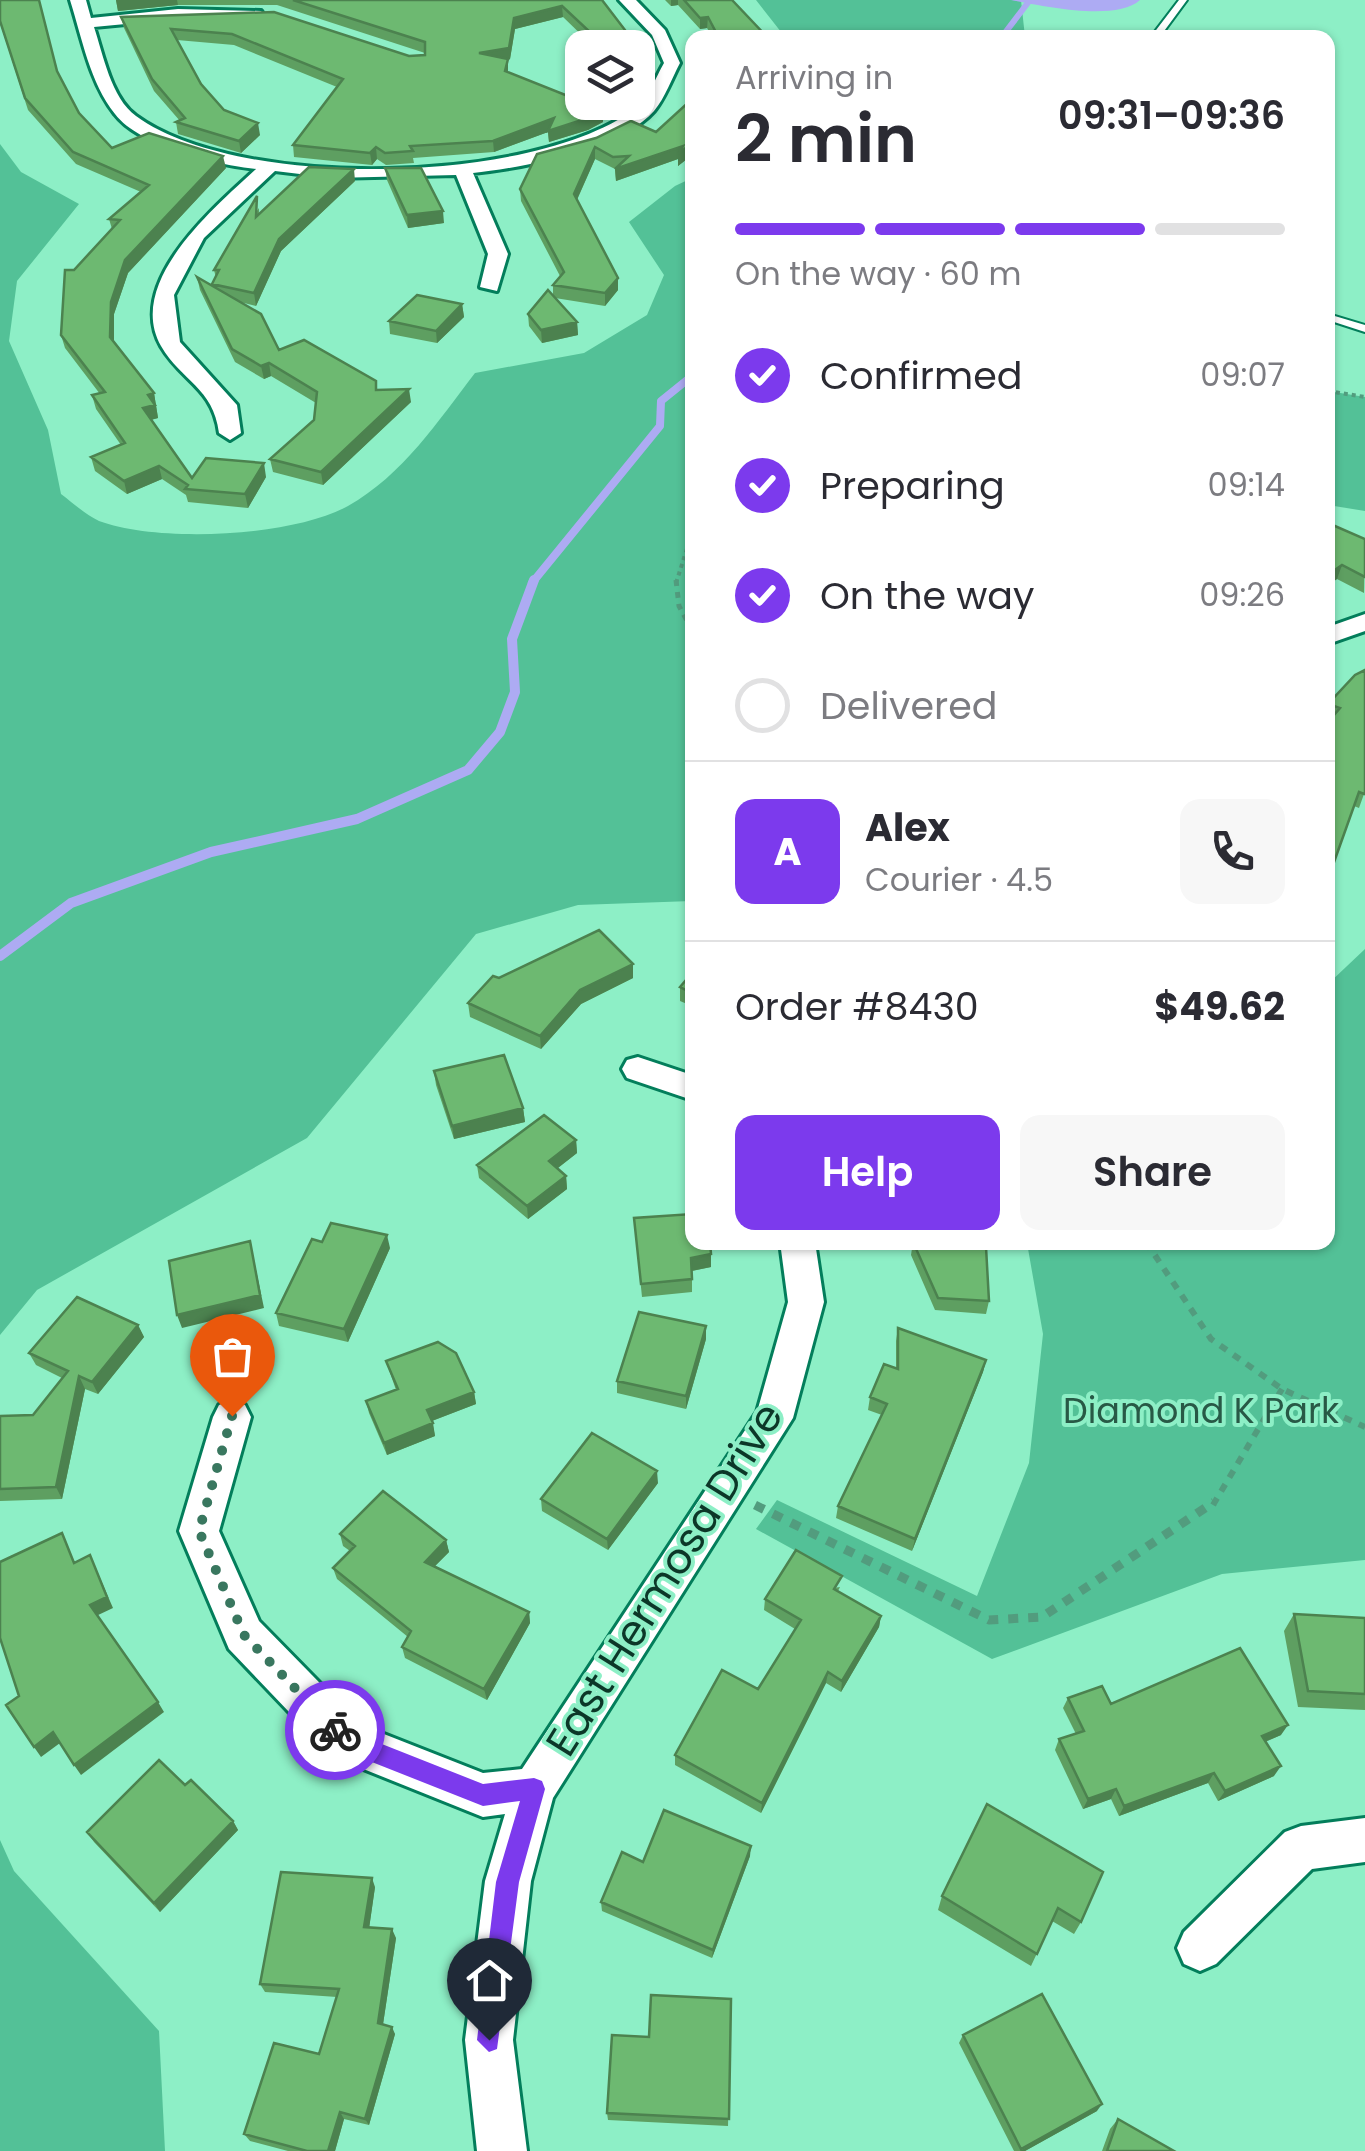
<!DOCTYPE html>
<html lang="en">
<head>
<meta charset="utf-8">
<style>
  :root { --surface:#fff; --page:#f7f7f7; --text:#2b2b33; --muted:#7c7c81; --line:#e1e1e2; --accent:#7c3aed }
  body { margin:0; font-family:Poppins,sans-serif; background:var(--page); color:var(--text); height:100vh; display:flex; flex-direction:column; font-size:38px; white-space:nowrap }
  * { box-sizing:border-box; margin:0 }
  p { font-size:32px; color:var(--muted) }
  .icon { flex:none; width:55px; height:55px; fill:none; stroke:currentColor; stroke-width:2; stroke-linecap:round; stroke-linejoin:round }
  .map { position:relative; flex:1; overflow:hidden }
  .sheet { position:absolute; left:685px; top:30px; width:650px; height:1220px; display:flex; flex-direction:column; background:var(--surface); border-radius:20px; box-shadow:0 2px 8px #0004 }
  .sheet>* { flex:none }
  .fabs { position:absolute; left:565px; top:30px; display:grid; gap:20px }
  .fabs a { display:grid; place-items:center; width:90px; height:90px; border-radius:20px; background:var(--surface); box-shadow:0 2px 8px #0004; font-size:50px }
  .pin { position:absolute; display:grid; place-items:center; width:85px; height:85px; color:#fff; margin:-102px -42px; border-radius:50% 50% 50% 0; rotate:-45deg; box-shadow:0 0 10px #0007 }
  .pin .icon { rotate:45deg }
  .courier { position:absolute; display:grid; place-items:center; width:100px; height:100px; margin:-50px; border:8px solid #7c3aed; border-radius:50%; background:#fff; color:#222; box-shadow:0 2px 12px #0007 }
  .head em { font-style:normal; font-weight:600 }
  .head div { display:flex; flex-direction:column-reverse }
  .head { display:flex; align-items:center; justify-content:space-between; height:170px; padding:0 50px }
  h1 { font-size:65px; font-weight:600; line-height:75px }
  .bar { display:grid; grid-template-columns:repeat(4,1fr); gap:15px 10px; align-content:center; height:120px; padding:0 50px }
  .bar i { height:12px; border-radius:8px; background:var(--line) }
  .bar .selected { background:var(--accent) }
  .bar p { grid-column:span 4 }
  .line { display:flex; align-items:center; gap:25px; padding:0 50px; border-top:2px solid var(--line) }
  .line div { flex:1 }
  .round { display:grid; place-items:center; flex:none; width:105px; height:105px; border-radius:20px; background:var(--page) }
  ol { padding:0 50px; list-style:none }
  li { display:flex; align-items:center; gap:30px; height:110px }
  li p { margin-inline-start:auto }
  li .icon { padding:10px; border-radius:50%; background:var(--accent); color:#fff; stroke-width:4 }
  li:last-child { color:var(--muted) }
  li i { width:55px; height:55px; border:5px solid var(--line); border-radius:50% }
  .primary-button { display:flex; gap:20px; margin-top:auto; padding:20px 50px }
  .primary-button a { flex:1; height:115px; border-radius:20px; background:var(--accent); color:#fff; font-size:40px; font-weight:600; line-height:115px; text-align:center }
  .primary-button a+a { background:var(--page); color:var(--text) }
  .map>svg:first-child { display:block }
  .green { fill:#53c197 }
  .water { fill:#adabf3 }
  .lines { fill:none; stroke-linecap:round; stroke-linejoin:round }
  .stream-far2 { stroke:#adabf3; stroke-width:6 }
  .stream-far1 { stroke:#adabf3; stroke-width:8 }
  .stream { stroke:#adabf3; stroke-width:10 }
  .lane-casing { stroke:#037e5b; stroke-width:4 }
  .street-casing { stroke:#037e5b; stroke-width:6 }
  .path-far3 { stroke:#529c7e; stroke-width:4; stroke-dasharray:4 4; stroke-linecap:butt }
  .path-far2 { stroke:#529c7e; stroke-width:5; stroke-dasharray:6 6; stroke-linecap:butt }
  .path-far1 { stroke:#529c7e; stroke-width:6; stroke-dasharray:8 8; stroke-linecap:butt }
  .path { stroke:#529c7e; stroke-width:9; stroke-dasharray:10 10; stroke-linecap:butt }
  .lane { fill:#fff; fill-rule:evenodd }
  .street { fill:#fff; fill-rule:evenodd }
  .wall { fill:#5e9f61 }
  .shaded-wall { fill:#4c824f }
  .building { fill:#6db971; stroke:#4c824f; stroke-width:2.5 }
  .route { fill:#7c3aed }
  .done { stroke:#39775f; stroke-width:10; stroke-dasharray:0 18 }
  .labels { text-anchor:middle; stroke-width:8; stroke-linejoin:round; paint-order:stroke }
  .park-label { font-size:35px; fill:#285946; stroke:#8defc6 }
  .near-street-label { font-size:42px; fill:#0c3728; stroke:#8defc6 }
</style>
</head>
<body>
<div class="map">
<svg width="1365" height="2151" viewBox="0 0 1365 2151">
  <rect width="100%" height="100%" fill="#8defc6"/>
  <!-- green -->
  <path class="green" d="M756 0H1021L1025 37H785Z
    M0 144 21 172 79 204 17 281 9 341 48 430 61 494C73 503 86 515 99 521 158 543 292 537 348 506 403 475 438 421 475 373L584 353 647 315 664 275 629 222 675 186 692 178V901L578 905 476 934 307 1138 37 1290 0 1335Z
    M1328 391 1365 397V511L1328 505Z
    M1365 949V1560L1222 1574 992 1659 756 1529 777 1500 977 1596 1029 1463 1043 1334 1027 1243 1328 1242V984Z
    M0 1840 14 1871 159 2031 165 2151H0Z"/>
  <!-- water -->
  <path class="water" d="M1011 0H1140C1116 22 1042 6 1011 0Z"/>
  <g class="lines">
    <!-- stream-far2 -->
    <path class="stream-far2" d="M1001 38 1030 0"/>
    <!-- stream-far1 -->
    <path class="stream-far1" d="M532 583 660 426 661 401 692 376"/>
    <!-- stream -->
    <path class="stream" d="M0 956 71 903 211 852 357 819 468 770 500 732 515 692 512 639 534 580"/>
    <!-- lane casing -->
    <g class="lane-casing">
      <path id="lane" d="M1179 0H1187L1159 38H1150Z
        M1328 314 1365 325V332L1328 320Z"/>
    </g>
    <!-- street casing -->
    <g class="street-casing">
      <path id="street" d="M70 0H86L91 18 178 9 261 11 263 14 255 19H178L94 27C103 54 111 98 136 116 238 191 535 185 636 108 648 99 656 77 664 63L652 35 619 0H636L665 30 680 63C672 78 665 98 654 111 621 149 522 168 473 173L508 254 497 291 480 287 488 254 456 175 333 178 275 171 204 238 174 295 180 342 237 405 241 433 230 440 219 433C213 387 182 382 161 346 125 282 215 207 256 169 217 165 139 146 115 114 90 83 82 38 70 0Z
        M1365 614V631L1328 644V627Z
        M638 1057 692 1075V1100L627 1078 622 1069 627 1060Z
        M780 1242H815L824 1302 793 1418 553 1798 531 1881 513 2040 527 2151H477L465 2040 485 1881 505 1814 483 1817 331 1756 229 1649 179 1531 213 1417 219 1405 232 1400 245 1405 251 1417 219 1531 259 1621 361 1725 483 1773 522 1769 757 1412 788 1302Z
        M1365 1818V1862L1312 1869 1216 1964 1200 1971 1184 1964 1177 1948 1184 1932 1285 1832 1301 1826Z"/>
    </g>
    <!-- path-far3 -->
    <path class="path-far3" d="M1328 391 1365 397
      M676 583 692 533"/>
    <!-- path-far2 -->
    <path class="path-far2" d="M676 580 679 606 692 630"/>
    <!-- path-far1 -->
    <path class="path-far1" d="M1146 1242 1211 1339 1282 1389 1365 1427
      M1213 1505 1282 1389"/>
    <!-- path -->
    <path class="path" d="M755 1505 989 1620 1042 1617 1214 1502"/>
    <!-- lane -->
    <use href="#lane" class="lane"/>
    <!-- street -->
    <use href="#street" class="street"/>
  </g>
  <!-- wall -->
  <path class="wall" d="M116 0H602L625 30V41L593 46 563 17 515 29 510 59 508 60V72L603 110V122L588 130 549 142 548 132 494 152 413 158 414 163 386 165 377 159 372 165 294 157 293 145 337 87 234 45 177 40 201 84 224 110 260 135 241 153 178 134 176 122 180 121 154 91 124 28 121 17 409 56 425 55V53L277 5H178L118 11Z
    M665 0H732L768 38H713L707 28 700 29 678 5 671 6Z
    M0 23 57 71 79 113 112 148 226 168 128 273 114 314V341L154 393 158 418 151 420 192 478 266 477 248 508 188 502 186 495 162 479 127 494 95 471 91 457 121 445 96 409 92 395 100 394 65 348 61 335 74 270 112 229 109 219 141 192 76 164 28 110Z
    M692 99V155L678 166V159L616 181 615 169 595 159 577 200 618 290 605 306 555 298 577 322 578 335 542 343 529 326 528 314 553 296V285L560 276 521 201 520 189 537 154 656 132Z
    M385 168 444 223 408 228 387 180Z
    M355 181 281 251 256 306 240 302 279 350 378 390 411 402 323 485 273 472 270 459 314 420 316 403 271 376 264 379 235 362 200 290 197 277 213 286 216 278 214 270 259 208V214Z
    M462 304 464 317 437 343 390 334 389 321Z
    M1328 523 1365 539 1364 593 1337 579 1328 585Z
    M1355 675 1364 794 1359 808 1354 806 1330 720 1328 719V704Z
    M633 964V978L581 1004 541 1049 470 1017 468 1003 499 978Z
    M692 973V1006L680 1001V987Z
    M434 1071 523 1108 525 1122 454 1139 436 1085Z
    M576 1140 577 1153 558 1168 566 1176 567 1189 528 1219 479 1178 477 1165Z
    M634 1218 711 1267 692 1271V1292L642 1297Z
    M913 1242 989 1301 986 1314 935 1310 911 1255Z
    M390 1248 348 1342 279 1326 276 1313Z
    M138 1325 144 1337 98 1394 85 1389 62 1499 0 1501V1416L33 1415 62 1378 36 1365 29 1353Z
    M706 1326V1339L686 1409 617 1393V1381Z
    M898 1328 986 1360 983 1372 912 1551 836 1518 838 1506 882 1415 868 1410 870 1397 896 1369V1341Z
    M386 1361 474 1392 476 1404 432 1421 435 1436 387 1455 369 1413 366 1401 396 1390Z
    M658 1483 608 1550 542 1511 541 1499Z
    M340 1534 446 1540 449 1552 434 1567 529 1612 530 1623 487 1700 405 1658 402 1647 408 1637 337 1579 333 1568 350 1551 343 1546Z
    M840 1587 838 1591 881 1616 879 1627 841 1692 826 1683 761 1813 675 1765V1755L758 1689 795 1629 764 1610 765 1599Z
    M1294 1614 1365 1618V1710L1298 1707 1284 1631Z
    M1068 1698 1111 1704 1281 1735 1265 1742 1274 1776 1218 1801 1208 1783 1119 1816 1111 1799 1083 1809 1055 1750 1059 1739 1076 1734 1063 1708Z
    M185 1785 233 1821 238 1830 160 1912 94 1842 87 1832Z
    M987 1804 1081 1922 1074 1934 1052 1921 1031 1966 938 1910 942 1896Z
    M750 1856 712 1958 602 1911 601 1902 643 1862Z
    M375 1887 369 1928 396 1938 383 2024 395 2034 369 2125 344 2119 335 2151H288L250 2141 244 2134 319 2054 337 1997 265 1992 260 1984Z
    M731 1999 728 2126 608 2120 607 2113 649 2037Z
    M963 2035 1097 2111 1025 2151H1014L959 2043Z
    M1118 2119 1174 2151H1102L1110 2129Z"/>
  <!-- shaded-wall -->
  <path class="shaded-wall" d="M116 0H177L178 5 118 11Z
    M671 0H678V5L671 6Z
    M562 6 563 17 515 29 510 59 508 60V70L506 83 479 53 514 18Z
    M708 17 707 28 700 29V18Z
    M625 30V41L593 46V35Z
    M603 110V122L588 130 549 142 548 132 494 152 493 141 554 118Z
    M258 123 260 135 241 153 239 141Z
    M692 143V155L678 166V159L616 181 615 169Z
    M376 147 377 159 372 165 370 153Z
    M595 147V159L574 206V194Z
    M223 156 226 168 128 273 114 314V350L110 337 111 302 125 260Z
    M354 169 355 181 281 251 256 306 254 293 279 239Z
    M443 211 444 223 408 228 407 215Z
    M618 278V290L605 306V293Z
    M462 304 464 317 437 343 436 331Z
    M577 322 578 335 542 343 541 330Z
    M269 363 271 376 264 379 261 366Z
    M409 389 411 402 323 485 321 472Z
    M154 393 158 418 146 421 143 408 148 395Z
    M264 463 266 477 248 508 245 494Z
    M159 466 162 479 127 494 124 481Z
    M1342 565 1337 579 1328 585 1329 574Z
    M633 964V978L581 1004 541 1049 540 1036 580 990Z
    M523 1108 525 1122 454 1139 452 1126Z
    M576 1140 577 1153 550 1174 549 1161Z
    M566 1176 567 1189 528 1219 527 1206Z
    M387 1235 390 1248 348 1342 344 1329Z
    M250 1241 264 1308 182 1328 177 1315Z
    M711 1254V1267L691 1271V1258Z
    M138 1325 144 1337 98 1394 92 1382Z
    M706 1326V1339L686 1409V1396Z
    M986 1360 983 1372 912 1551 915 1539Z
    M79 1376 85 1389 62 1499 56 1487Z
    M474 1392 476 1404 429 1422 427 1410Z
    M433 1423 435 1436 387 1455 384 1443Z
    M657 1471 658 1483 608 1550 607 1539Z
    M446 1540 449 1552 427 1574 425 1562Z
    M90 1555 113 1608 96 1616 90 1605Z
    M529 1612 530 1623 487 1700 484 1689Z
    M881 1616 879 1627 841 1692 842 1681Z
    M828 1672 826 1683 761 1813 762 1803Z
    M158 1702 164 1712 81 1775 74 1765Z
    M1288 1725 1281 1735 1255 1746 1262 1736Z
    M53 1732 60 1743 41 1757 34 1747Z
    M1281 1766 1274 1776 1218 1801 1225 1791Z
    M1214 1773 1208 1783 1119 1816 1124 1806Z
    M1116 1789 1111 1799 1083 1809 1088 1799Z
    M233 1821 238 1830 160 1912 154 1903Z
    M751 1846 750 1856 712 1958 713 1950Z
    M372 1878 375 1887 368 1936 364 1927Z
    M392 1929 396 1938 382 2031 378 2023Z
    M392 2027 395 2034 369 2125 365 2119Z
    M1102 2104 1097 2111 1025 2151H1020Z
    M340 2112 344 2119 335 2151H328Z"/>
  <!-- building -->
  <path class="building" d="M0 0H39L57 71 79 113 112 148 149 133 223 156 125 260 111 302 110 337 154 393 148 395 155 405 143 408 192 478 206 458 264 463 245 494 185 489 188 485 159 466 124 481 91 457 125 443 92 395 105 392 61 335 65 270H74L120 220 109 219 149 185 73 152 25 98 0 21Z
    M293 0H602L625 30 593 35 562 6 514 18 509 48 479 53 508 59 505 71 603 110 588 118 548 131 554 118 493 141 410 146 413 151 385 153 376 147 370 153 293 145 343 79 232 34 171 29 201 84 224 110 258 123 239 141 176 122 185 118 152 79 121 17 274 12 409 56 425 55V42Z
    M684 0H732L768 38H719L708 17 700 18Z
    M692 99V143L678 154 683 146 615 169 629 156 613 157 595 147 574 194 618 278 605 293 553 285 564 272 520 189 537 154 596 138 631 121 656 132Z
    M309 167 354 169 279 239 254 293 212 284 219 270H214L257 196 256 217Z
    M385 168H421L443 211 407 215Z
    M197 277 261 314 279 350 304 340 376 381V390L409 389 321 472 270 459 314 420 317 392 269 363 261 366 232 349Z
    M548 290 577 322 541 330 528 314Z
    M417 295 462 304 436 331 389 321Z
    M1328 523 1365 539V577L1342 565 1329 574 1328 573Z
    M1365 670V792L1364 794 1359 792 1328 879V722L1340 708 1328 704 1355 675Z
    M599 930 633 964 580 990 540 1036 468 1003 493 976 499 978Z
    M692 973V993L680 987Z
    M504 1055 523 1108 452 1126 434 1071Z
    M544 1115 576 1140 549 1161 566 1176 527 1206 477 1165Z
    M692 1214V1242H710L711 1254 691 1258 692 1279 641 1284 634 1218Z
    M331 1223 387 1235 344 1329 276 1313 312 1239 322 1242Z
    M250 1241 260 1295 177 1315 169 1261Z
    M913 1242 986 1247 989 1301 938 1298Z
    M77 1297 138 1325 92 1382 79 1376 56 1487 0 1489V1416L33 1415 68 1371 29 1353Z
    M639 1312 706 1326 686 1396 617 1381Z
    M898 1328 986 1360 915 1539 838 1506 887 1404 870 1397 884 1364 898 1369Z
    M438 1342 456 1353 474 1392 427 1410 433 1423 384 1443 366 1401 398 1389 386 1361Z
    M592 1433 657 1471 607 1539 541 1499Z
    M383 1491 446 1540 425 1562 529 1612 484 1689 402 1647 411 1631 333 1568 355 1546 340 1534Z
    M62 1533 74 1563 90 1555 107 1597 90 1605 158 1702 74 1765 53 1732 34 1747 6 1705 19 1696 0 1638V1562Z
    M796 1550 842 1576 834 1589 881 1616 842 1681 828 1672 762 1803 675 1755 722 1670 758 1689 801 1620 765 1599Z
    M1294 1614 1365 1618V1694L1308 1691Z
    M1240 1648 1288 1725 1262 1736 1281 1766 1225 1791 1214 1773 1124 1806 1116 1789 1088 1799 1059 1739 1084 1731 1068 1698 1102 1686 1111 1704Z
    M159 1760 185 1785 191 1780 233 1821 154 1903 87 1832Z
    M987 1804 1103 1872 1081 1922 1058 1908 1037 1954 942 1896Z
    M664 1810 751 1846 713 1950 601 1902 622 1852 643 1862Z
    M281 1872 372 1878 364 1927 392 1929 378 2023 392 2027 365 2119 340 2112 328 2151H307L244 2134 274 2043 319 2054 339 1989 260 1984Z
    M1042 1994 1102 2104 1021 2149 963 2035Z
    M651 1995 731 1999 729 2119 607 2113 612 2035 649 2037Z
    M1118 2119 1174 2151H1107Z"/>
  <!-- route -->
  <path class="route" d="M335 1719 354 1733 483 1784 534 1778 542 1781 545 1789 519 1882 497 2049 489 2052 477 2040 496 1882 520 1801 483 1806 339 1749 324 1730Z"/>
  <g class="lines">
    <!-- done -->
    <path class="done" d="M232 1416 199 1531 244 1635 335 1730"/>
  </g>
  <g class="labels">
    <!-- park labels -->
    <g class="park-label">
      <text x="1201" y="1423">Diamond K Park</text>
    </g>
    <!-- near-street labels -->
    <g class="near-street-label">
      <text transform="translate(664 1579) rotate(-58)" y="15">East Hermosa Drive</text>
    </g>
  </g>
</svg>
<div class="fabs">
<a><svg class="icon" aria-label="layers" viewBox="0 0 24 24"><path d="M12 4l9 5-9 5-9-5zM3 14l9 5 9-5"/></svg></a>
</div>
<div class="pin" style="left:232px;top:1416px;background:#ea580c"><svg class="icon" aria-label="bag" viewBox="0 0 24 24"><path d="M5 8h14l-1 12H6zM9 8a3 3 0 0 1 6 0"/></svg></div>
<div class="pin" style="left:489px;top:2040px;background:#1f2937"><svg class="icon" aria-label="home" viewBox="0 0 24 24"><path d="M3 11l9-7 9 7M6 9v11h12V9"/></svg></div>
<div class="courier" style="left:335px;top:1730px"><svg class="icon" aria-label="bike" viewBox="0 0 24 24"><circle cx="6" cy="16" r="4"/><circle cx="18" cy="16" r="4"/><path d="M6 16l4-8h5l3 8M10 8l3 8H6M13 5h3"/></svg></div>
<section class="sheet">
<div class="head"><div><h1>2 min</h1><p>Arriving in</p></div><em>09:31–09:36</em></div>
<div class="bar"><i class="selected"></i><i class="selected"></i><i class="selected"></i><i></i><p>On the way · 60 m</p></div>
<ol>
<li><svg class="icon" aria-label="check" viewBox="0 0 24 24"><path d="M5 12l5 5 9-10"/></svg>Confirmed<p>09:07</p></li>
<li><svg class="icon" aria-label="check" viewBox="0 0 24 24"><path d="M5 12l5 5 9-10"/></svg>Preparing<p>09:14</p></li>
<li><svg class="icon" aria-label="check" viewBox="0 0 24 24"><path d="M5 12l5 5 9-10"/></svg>On the way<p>09:26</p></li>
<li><i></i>Delivered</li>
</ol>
<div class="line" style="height:180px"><b class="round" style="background:var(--accent);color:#fff">A</b><div><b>Alex</b><p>Courier · 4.5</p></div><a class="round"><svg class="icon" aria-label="phone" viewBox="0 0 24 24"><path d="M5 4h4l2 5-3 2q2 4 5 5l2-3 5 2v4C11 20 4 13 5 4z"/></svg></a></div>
<div class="line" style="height:130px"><div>Order #8430</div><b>$49.62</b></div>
<div class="primary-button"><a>Help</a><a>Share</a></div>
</section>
</div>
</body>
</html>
